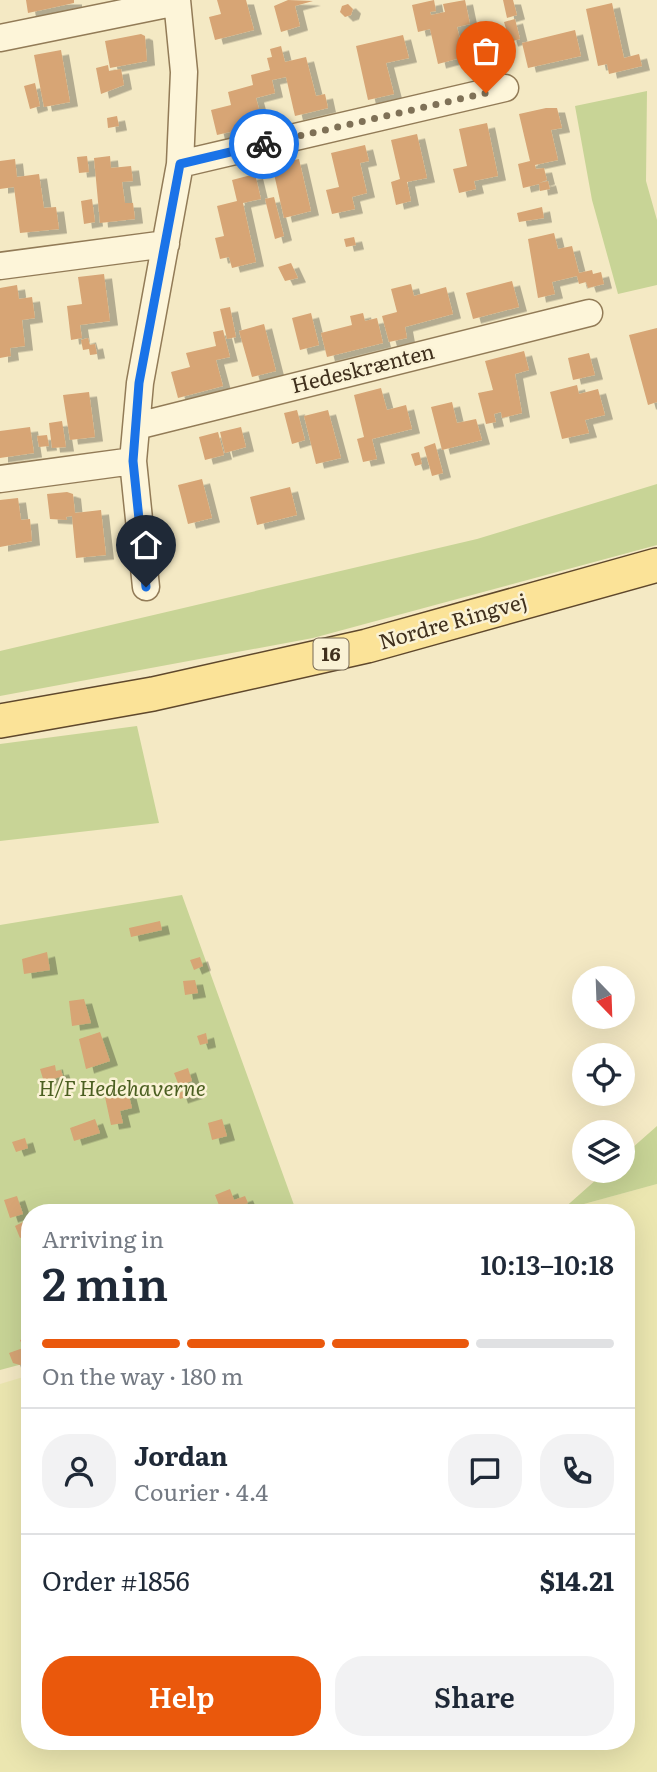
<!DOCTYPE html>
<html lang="en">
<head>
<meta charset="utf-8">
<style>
  :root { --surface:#fff; --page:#f2f2f3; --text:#1f2937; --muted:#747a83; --line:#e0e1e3; --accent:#ea580c }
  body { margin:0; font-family:Literata,serif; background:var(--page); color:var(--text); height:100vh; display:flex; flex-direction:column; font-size:26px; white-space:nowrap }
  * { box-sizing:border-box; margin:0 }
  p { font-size:23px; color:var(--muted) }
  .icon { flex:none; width:38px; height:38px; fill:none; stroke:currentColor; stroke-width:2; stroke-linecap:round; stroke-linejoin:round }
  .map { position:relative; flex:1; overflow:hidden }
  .drawer { position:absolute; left:21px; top:1204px; width:614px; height:546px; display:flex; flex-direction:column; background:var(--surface); border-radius:28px; box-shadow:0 7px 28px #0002 }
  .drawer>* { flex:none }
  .needle { width:46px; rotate:157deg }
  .tools { position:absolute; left:572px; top:966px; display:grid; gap:14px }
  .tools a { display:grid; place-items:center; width:63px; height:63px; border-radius:50%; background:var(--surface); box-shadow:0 7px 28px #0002; font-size:35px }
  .pin { position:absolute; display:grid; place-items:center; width:60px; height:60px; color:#fff; margin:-72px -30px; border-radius:50% 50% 50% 0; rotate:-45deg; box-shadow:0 0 7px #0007 }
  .pin .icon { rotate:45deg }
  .courier { position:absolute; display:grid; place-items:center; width:70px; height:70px; margin:-35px; border:5px solid #1a73e8; border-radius:50%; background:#fff; color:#222; box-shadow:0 2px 9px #0007 }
  .overview em { font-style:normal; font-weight:600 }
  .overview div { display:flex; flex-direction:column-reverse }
  .overview { display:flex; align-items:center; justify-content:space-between; height:119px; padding:0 21px }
  h1 { font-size:46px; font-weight:600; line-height:52px }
  .bar { display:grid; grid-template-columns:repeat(4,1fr); gap:10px 7px; align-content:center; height:84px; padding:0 21px }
  .bar i { height:9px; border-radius:5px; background:var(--line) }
  .bar .selected { background:var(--accent) }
  .bar p { grid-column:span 4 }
  .line { display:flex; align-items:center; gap:18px; padding:0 21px; border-top:2px solid var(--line) }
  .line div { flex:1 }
  .round { display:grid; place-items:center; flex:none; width:74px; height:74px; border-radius:28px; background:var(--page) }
  .primary-button { display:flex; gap:14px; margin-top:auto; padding:14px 21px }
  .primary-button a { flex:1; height:80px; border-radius:28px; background:var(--accent); color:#fff; font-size:28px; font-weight:600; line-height:80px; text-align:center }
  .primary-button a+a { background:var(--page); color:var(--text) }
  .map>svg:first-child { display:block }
  .farmland { fill:#ebe6b0 }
  .green { fill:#c8d496 }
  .building { fill:#d7a575; filter:url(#shadow) }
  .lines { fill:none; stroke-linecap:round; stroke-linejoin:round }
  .minor-casing { stroke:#927b57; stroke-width:29 }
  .major-casing { stroke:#5f482c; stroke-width:36 }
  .minor { stroke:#fdf5d9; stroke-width:26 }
  .major { stroke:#fbe398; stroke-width:33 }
  .done { stroke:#7f7157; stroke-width:7; stroke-dasharray:0 12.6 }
  .route { stroke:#1a73e8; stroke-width:9 }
  .labels { text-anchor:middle; stroke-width:5; stroke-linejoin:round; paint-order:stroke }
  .shield { fill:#faf2d5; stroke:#786a54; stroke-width:2 }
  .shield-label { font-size:19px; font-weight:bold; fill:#40301d }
  .street-label { font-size:21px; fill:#40301d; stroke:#faf2d5 }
  .park-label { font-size:21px; font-style:italic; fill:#4b5f21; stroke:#faf2d5 }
</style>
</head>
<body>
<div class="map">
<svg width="657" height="1772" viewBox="0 0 657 1772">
  <defs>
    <filter id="shadow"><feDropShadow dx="8" dy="4.5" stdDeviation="0" flood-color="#0004"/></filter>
  </defs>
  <rect width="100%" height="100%" fill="#f4e9c4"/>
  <!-- farmland -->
  <path class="farmland" d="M657 1184V1772H0V1384L30 1375V1741H626V1213H551Z"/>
  <!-- green -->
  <path class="green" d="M647 91 646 181 657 220V285L618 294 592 200 575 106Z
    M657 484V545L313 638 0 696V651L477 539Z
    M137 726 159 823 0 841V744Z
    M182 895 294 1205 273 1213H30V1362L0 1370V925Z
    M657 1126V1184L562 1210 606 1171H623V1156Z"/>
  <!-- building -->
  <path class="building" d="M26 0H74V3L28 13Z
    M217 0H246L254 30 215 40 209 17 221 14Z
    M288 0 313 1 295 6 300 26 281 32 274 6Z
    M434 0 436 11 430 12 431 15 445 12 443 4 465 0 470 24 457 27 464 57 438 64 430 29 418 32 412 5Z
    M503 0H513L517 15 507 18Z
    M612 3 624 58 639 54 642 66 609 74 607 64 598 66 586 9Z
    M348 4 353 9 351 15 345 17 340 12 342 6Z
    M515 19 520 39 510 42 504 22Z
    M575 30 581 56 528 68 522 43Z
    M141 34 145 36 147 61 110 68 105 41Z
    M403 35 409 58 386 63 394 94 368 100 356 46Z
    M281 46 285 62 306 57 316 96 325 94 328 108 295 116 286 77 272 80 275 93 256 98 263 124 217 135 211 110 231 105 228 92 253 85 251 75 270 70 267 58 272 57 270 49Z
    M61 50 70 102 44 107 34 55Z
    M108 65 109 71 121 69 124 85 101 94 96 68Z
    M35 83 40 106 30 109 24 86Z
    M546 108H557L562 128 551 130 558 160 535 165 536 169 544 168 547 180 539 183 548 181 550 189 540 191 539 184 523 188 518 164 530 161 519 114Z
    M117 116 119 126 108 128 107 118Z
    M487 123 498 176 474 181 476 189 459 193 453 169 467 166 459 129Z
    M417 134 427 178 407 182 411 201 396 205 391 182 400 179 391 140Z
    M365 145 369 161 360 163 367 193 352 197 355 209 332 214 326 190 339 187 331 153Z
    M87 156 89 172 79 173 77 157Z
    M110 156 111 168 131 166 133 181 122 182 125 203H133L135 219 100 223 94 158Z
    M15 159 17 177 39 174 44 208 56 207 59 229 20 233 14 187 0 189V161Z
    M299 159 311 211 284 218 272 165Z
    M255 174 261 199 243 203 256 262 232 268 229 257 220 259 215 238 224 236 217 206 237 201 232 180Z
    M274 197 284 236 275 239 265 199Z
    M92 199 95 222 84 224 81 201Z
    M542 207 544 218 519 222 517 213Z
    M554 233 558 249 572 246 579 273 592 270 593 274 601 272 604 284 588 288 586 282 579 284 577 276 552 282 555 294 538 298 528 239Z
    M354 237 356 245 346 247 344 239Z
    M291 263 298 278 285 281 278 267Z
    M104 274 110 321 80 325 82 338 71 340 67 306 82 304 78 277Z
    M512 281 519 307 473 319 466 293Z
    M411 284 414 296 446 287 453 314 405 327 407 338 389 342 382 316 397 312 391 289Z
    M17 285 19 299 32 297 35 318 22 320 25 346 10 348 11 356 0 358V288Z
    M230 307 236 337 227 339 220 309Z
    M311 313 319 345 300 350 292 318Z
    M363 313 365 321 377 318 383 343 327 357 321 333 352 325 350 316Z
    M264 324 276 371 252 377 239 331Z
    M657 328V402L648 405 629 335Z
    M223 330 230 357 216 360 223 386 178 398 171 372 190 367 186 353 216 346 213 332Z
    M88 338 90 345 95 344 97 354 90 355 89 349 83 350 81 340Z
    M524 351 529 370 515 374 522 413 502 418 501 412 494 414 496 422 486 424 478 393 493 390 485 361Z
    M589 353 595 375 573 380 568 358Z
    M577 385 579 394 598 389 605 415 585 420 589 433 562 439 550 392Z
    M381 388 387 410 406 405 412 429 372 439 377 459 363 462 357 439 364 437 354 395Z
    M89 392 95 437 70 440 63 395Z
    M452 402 457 423 476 419 482 440 442 450 431 407Z
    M297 410 305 440 292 444 284 413Z
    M328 410 341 458 316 464 304 416Z
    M62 421 66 447 52 448 49 423Z
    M30 427 34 453 0 458V431Z
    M241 427 246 447 225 453 220 432Z
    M218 432 224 455 205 460 199 437Z
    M47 435 49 446 39 447 37 436Z
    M435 443 443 473 432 476 424 447Z
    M419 452 422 464 415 466 411 454Z
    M202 479 212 518 188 524 178 485Z
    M290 487 297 515 257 525 250 497Z
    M67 492 73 494 75 513 101 510 106 555 76 558 72 516 66 517 67 520 50 519 47 494Z
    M18 498 21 520 30 519 32 541 0 547V500Z
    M160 921 162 930 131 937 129 928Z
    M47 952 50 970 24 974 22 959Z
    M200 957 203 966 194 970 190 960Z
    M195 980 198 993 185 995 183 981Z
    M84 999 91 1023 72 1026 69 1001Z
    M100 1032 110 1061 86 1069 79 1039Z
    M206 1033 208 1043 200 1045 197 1036Z
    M55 1065 56 1071 61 1070 63 1076 44 1082 40 1069Z
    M188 1068 192 1081 179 1086 174 1073Z
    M193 1088 195 1094 180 1099 178 1093Z
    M128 1092 132 1108 120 1111 123 1123 111 1125 105 1097Z
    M95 1119 100 1133 74 1141 70 1128Z
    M222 1119 227 1136 212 1140 208 1123Z
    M25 1138 28 1148 16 1152 12 1142Z
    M230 1189 234 1200 245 1196 248 1203 237 1207 239 1213H222L215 1195Z
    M17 1196 23 1214 10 1218 4 1200Z
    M23 1222 28 1235 20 1238 15 1226Z
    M30 1337V1361L20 1365 13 1363 9 1353 23 1348 20 1340Z"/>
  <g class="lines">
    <!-- minor casing -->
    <g class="minor-casing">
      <path id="minor" d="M0 38 177 2
        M180 164 505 88
        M0 266 166 244
        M137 426 589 313
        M0 479 133 461
        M146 587 133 461 140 383 180 164 184 72 177 0"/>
    </g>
    <!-- major casing -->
    <g class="major-casing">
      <path id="major" d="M0 721 153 694 367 646 657 565"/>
    </g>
    <!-- minor -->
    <use href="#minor" class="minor"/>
    <!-- major -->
    <use href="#major" class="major"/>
  </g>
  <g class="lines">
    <!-- done -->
    <path class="done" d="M264 144 486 93"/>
    <!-- route -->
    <path class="route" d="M146 587 133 461 139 383 180 164 264 144"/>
  </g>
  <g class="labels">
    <!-- shield labels -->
    <rect class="shield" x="313.5" y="638.5" width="35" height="31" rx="5"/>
    <g class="shield-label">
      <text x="331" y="661">16</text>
    </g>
    <!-- street labels -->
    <g class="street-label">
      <text transform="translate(363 369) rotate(-14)" y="7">Hedeskrænten</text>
      <text transform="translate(453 622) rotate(-16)" y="7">Nordre Ringvej</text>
    </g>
    <!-- park labels -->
    <g class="park-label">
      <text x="122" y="1096">H/F Hedehaverne</text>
    </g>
  </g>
</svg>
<div class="tools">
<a><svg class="needle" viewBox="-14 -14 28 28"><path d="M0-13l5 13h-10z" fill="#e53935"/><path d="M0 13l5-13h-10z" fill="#747a83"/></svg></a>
<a><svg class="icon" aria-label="locate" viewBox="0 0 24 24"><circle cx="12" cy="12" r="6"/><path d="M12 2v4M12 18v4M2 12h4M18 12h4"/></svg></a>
<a><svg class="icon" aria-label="layers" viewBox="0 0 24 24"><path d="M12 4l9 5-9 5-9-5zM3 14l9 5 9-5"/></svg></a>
</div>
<div class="pin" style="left:486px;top:93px;background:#ea580c"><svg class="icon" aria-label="bag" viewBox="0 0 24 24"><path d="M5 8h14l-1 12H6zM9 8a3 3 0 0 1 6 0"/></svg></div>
<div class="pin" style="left:146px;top:587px;background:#1f2937"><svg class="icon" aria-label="home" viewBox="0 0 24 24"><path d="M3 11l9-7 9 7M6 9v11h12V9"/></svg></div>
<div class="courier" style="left:264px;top:144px"><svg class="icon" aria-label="bike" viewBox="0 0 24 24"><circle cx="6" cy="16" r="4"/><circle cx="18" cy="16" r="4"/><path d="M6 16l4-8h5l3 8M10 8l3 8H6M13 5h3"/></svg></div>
<section class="drawer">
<div class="overview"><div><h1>2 min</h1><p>Arriving in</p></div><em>10:13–10:18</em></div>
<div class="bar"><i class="selected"></i><i class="selected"></i><i class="selected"></i><i></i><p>On the way · 180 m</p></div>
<div class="line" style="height:126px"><a class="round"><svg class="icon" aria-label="person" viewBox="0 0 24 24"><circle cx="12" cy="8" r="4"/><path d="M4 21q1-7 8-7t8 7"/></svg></a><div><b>Jordan</b><p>Courier · 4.4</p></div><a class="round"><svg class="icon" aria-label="chat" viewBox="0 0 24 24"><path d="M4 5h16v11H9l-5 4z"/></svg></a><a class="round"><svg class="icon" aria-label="phone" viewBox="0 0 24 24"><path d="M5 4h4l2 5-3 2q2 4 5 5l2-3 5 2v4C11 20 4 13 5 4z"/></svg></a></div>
<div class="line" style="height:91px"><div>Order #1856</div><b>$14.21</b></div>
<div class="primary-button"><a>Help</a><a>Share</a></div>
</section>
</div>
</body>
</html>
